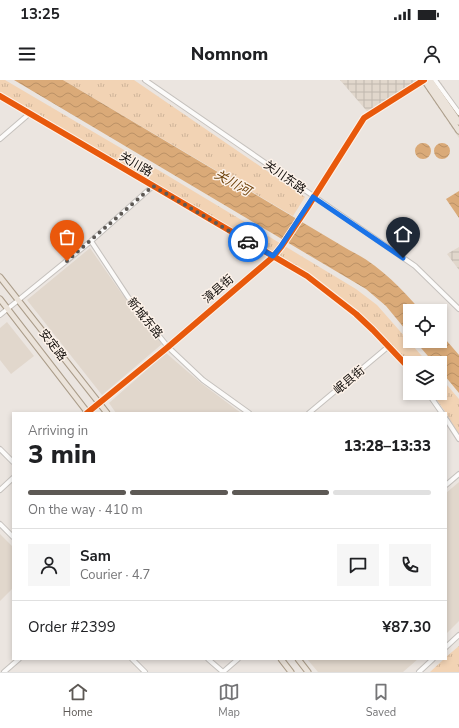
<!DOCTYPE html>
<html lang="en">
<head>
<meta charset="utf-8">
<style>
  :root { --surface:#fff; --page:#f6f6f6; --text:#202124; --muted:#757577; --line:#e0e0e0; --accent:#5d5955 }
  body { margin:0; font-family:"Nunito Sans","Noto Sans SC",sans-serif; background:var(--page); color:var(--text); height:100vh; display:flex; flex-direction:column; font-size:15px; white-space:nowrap }
  * { box-sizing:border-box; margin:0 }
  p { font-size:13px; color:var(--muted) }
  .icon { flex:none; width:22px; height:22px; fill:none; stroke:currentColor; stroke-width:2; stroke-linecap:round; stroke-linejoin:round }
  .map { position:relative; flex:1; overflow:hidden }
  .sheet { position:absolute; left:12px; top:332px; width:435px; height:248px; display:flex; flex-direction:column; background:var(--surface); border-radius:0px; box-shadow:0 2px 6px #0003 }
  .sheet>* { flex:none }
  .fabs { position:absolute; left:403px; top:224px; display:grid; gap:8px }
  .fabs a { display:grid; place-items:center; width:44px; height:44px; border-radius:0px; background:var(--surface); box-shadow:0 2px 6px #0003; font-size:20px }
  .pin { position:absolute; display:grid; place-items:center; width:34px; height:34px; color:#fff; margin:-41px -17px; border-radius:50% 50% 50% 0; rotate:-45deg; box-shadow:0 0 4px #0007 }
  .pin .icon { rotate:45deg }
  .courier { position:absolute; display:grid; place-items:center; width:40px; height:40px; margin:-20px; border:3px solid #1a73e8; border-radius:50%; background:#fff; color:#222; box-shadow:0 1px 5px #0007 }
  .headline em { font-style:normal; font-weight:800 }
  .headline div { display:flex; flex-direction:column-reverse }
  .headline { display:flex; align-items:center; justify-content:space-between; height:68px; padding:0 16px }
  h1 { font-size:26px; font-weight:800; line-height:30px }
  .bar { display:grid; grid-template-columns:repeat(4,1fr); gap:6px 4px; align-content:center; height:48px; padding:0 16px }
  .bar i { height:5px; border-radius:3px; background:var(--line) }
  .bar .current { background:var(--accent) }
  .bar p { grid-column:span 4 }
  .line { display:flex; align-items:center; gap:10px; padding:0 16px; border-top:1px solid var(--line) }
  .line div { flex:1 }
  .round { display:grid; place-items:center; flex:none; width:42px; height:42px; border-radius:0px; background:var(--page) }
  .status { display:flex; justify-content:space-between; align-items:center; height:28px; padding:0 20px; background:var(--surface); direction:ltr }
  .status svg { height:11px; fill:currentColor }
  header { display:flex; justify-content:space-between; align-items:center; height:52px; padding:0 16px; background:var(--surface); font-size:18px; font-weight:800 }
  .dock { display:flex; justify-content:space-around; align-items:center; height:56px; border-top:1px solid var(--line); background:var(--surface); font-size:11px; color:var(--muted) }
  .dock a { display:grid; justify-items:center; gap:2px }
  .dock .current { color:var(--accent) }
  .map>svg:first-child { display:block }
  .built { fill:#e1d7cc }
  .industrial { fill:url(#industrial-grid) }
  .park { fill:url(#park-tufts) }
  .water { fill:url(#water-waves) }
  .lines { fill:none; stroke-linecap:round; stroke-linejoin:round }
  .minor-casing { stroke:#c5c1bd; stroke-width:6 }
  .major-casing { stroke:#aa9c89; stroke-width:7 }
  .minor { stroke:#fcfbfa; stroke-width:4 }
  .major { stroke:#ebe3da; stroke-width:5 }
  .cycleway-casing { stroke:#fdf2e9; stroke-width:8 }
  .cycleway { stroke:#e8590c; stroke-width:6 }
  .done { stroke:#5d5955; stroke-width:4; stroke-dasharray:0 7.2 }
  .route { stroke:#1a73e8; stroke-width:5 }
  .labels { text-anchor:middle; stroke-width:3; stroke-linejoin:round; paint-order:stroke }
  .street-label { font-size:12px; fill:#110d0a; stroke:#fdf2e9 }
  .water-label { font-size:13px; font-style:italic; fill:#70440d; stroke:#fdf2e9 }
</style>
</head>
<body>
<div class="status"><b>13:25</b><svg viewBox="0 0 49 12"><path d="M0 12V9h3v3zM5 12V6h3v6zM10 12V3h3v9zM15 12V0h3v12zM26 1h20v11H26zM47 4h2v5h-2z"/></svg></div>
<header><svg class="icon" aria-label="menu" viewBox="0 0 24 24"><path d="M4 6h16M4 12h16M4 18h16"/></svg>Nomnom<svg class="icon" aria-label="person" viewBox="0 0 24 24"><circle cx="12" cy="8" r="4"/><path d="M4 21q1-7 8-7t8 7"/></svg></header>
<div class="map">
<svg width="459" height="592" viewBox="0 0 459 592">
  <defs>
    <pattern id="industrial-grid" width="8" height="8" patternUnits="userSpaceOnUse"><rect width="8" height="8" fill="#e1d7cc"/><path d="M0 4h8M4 0v8" fill="none" stroke="#c0b7ae"/></pattern>
    <pattern id="park-tufts" width="24" height="20" patternUnits="userSpaceOnUse"><rect width="24" height="20" fill="#f2d3b4"/><path d="M3 7l-1-3M5 7V3M7 7l1-3M15 17l-1-3M17 17v-4M19 17l1-3" fill="none" stroke="#ceb499"/></pattern>
    <pattern id="water-waves" width="16" height="10" patternUnits="userSpaceOnUse"><rect width="16" height="10" fill="#daaa78"/><path d="M0 5q4-4 8 0t8 0" fill="none" stroke="#ba9166"/></pattern>
  </defs>
  <rect width="100%" height="100%" fill="#ebe5e0"/>
  <!-- built -->
  <path class="built" d="M90 168 122 214 162 264 102 315 27 220Z
    M7 242 34 276 11 294 0 280V248Z
    M166 273 201 303 241 333H116L109 323Z
    M459 402V541L446 554V413Z
    M0 454 13 467V508L0 521Z
    M307 579H418L403 592H318Z"/>
  <!-- industrial -->
  <path class="industrial" d="M340 0H439L459 29V58L423 5 372 37Z
    M459 167V190L447 174Z"/>
  <!-- park -->
  <path class="park" d="M0 0H5L165 94 356 209 377 225 428 283H410V285L375 247 322 203 0 12Z
    M63 0H134L305 117 293 136Z
    M440 297 459 319V355L446 333 432 313H440Z
    M459 566V592H430L444 579H446V577Z"/>
  <!-- water -->
  <path class="water" d="M14 0H63L349 170C378 184 400 207 421 231H410V255L386 226 366 209Z
    M415 71a8 8 0 1 1 16 0a8 8 0 1 1-16 0Z
    M434 71a8 8 0 1 1 16 0a8 8 0 1 1-16 0Z
    M459 111V138L446 119Z
    M440 253 459 275V313L440 290V283H434L415 261H440Z"/>
  <g class="lines">
    <!-- minor casing -->
    <g class="minor-casing">
      <path id="minor" d="M145 0 415 186 459 229
        M435 0 459 33
        M0 16 307 196 356 234 373 250 410 289
        M0 59 29 34
        M91 161 128 217 168 267 203 300 249 333
        M0 235 91 161 153 106
        M428 313 442 333
        M87 333 168 267 273 177 281 167 309 125 364 38 424 0
        M309 333 389 266
        M446 339 459 359
        M0 369 13 382
        M446 405 459 394
        M0 410 13 398
        M0 444 13 457
        M446 567 459 555
        M132 579 145 592
        M208 579 223 592
        M4 592 19 579
        M223 592 238 579
        M419 592 433 579"/>
    </g>
    <!-- major casing -->
    <g class="major-casing">
      <path id="major" d="M424 0 459 51
        M430 0 459 42
        M0 197 107 333
        M0 219 88 333
        M281 579 291 592
        M298 579 308 592"/>
    </g>
    <!-- minor -->
    <use href="#minor" class="minor"/>
    <!-- major -->
    <use href="#major" class="major"/>
    <!-- cycleway casing -->
    <g class="cycleway-casing">
      <path id="cycleway" d="M0 16 307 196 356 234 373 250 410 289
        M87 333 168 267 273 177 281 167 309 125 364 38 424 0"/>
    </g>
    <!-- cycleway -->
    <use href="#cycleway" class="cycleway"/>
  </g>
  <g class="lines">
    <!-- done -->
    <path class="done" d="M67 181 153 106 248 162"/>
    <!-- route -->
    <path class="route" d="M248 162 273 176 281 166 313 117 403 178"/>
  </g>
  <g class="labels">
    <!-- street labels -->
    <g class="street-label">
      <text transform="translate(136 84) rotate(30)" y="4">关川路</text>
      <text transform="translate(285 97) rotate(35)" y="4">关川东路</text>
      <text transform="translate(218 209) rotate(-41)" y="4">漳县街</text>
      <text transform="translate(145 238) rotate(51)" y="4">新城东路</text>
      <text transform="translate(53 265) rotate(52)" y="4">安定路</text>
      <text transform="translate(349 300) rotate(-40)" y="4">岷县街</text>
    </g>
    <!-- water labels -->
    <g class="water-label">
      <text transform="translate(233 102) rotate(29)" y="5">关川河</text>
    </g>
  </g>
</svg>
<div class="fabs">
<a><svg class="icon" aria-label="locate" viewBox="0 0 24 24"><circle cx="12" cy="12" r="6"/><path d="M12 2v4M12 18v4M2 12h4M18 12h4"/></svg></a>
<a><svg class="icon" aria-label="layers" viewBox="0 0 24 24"><path d="M12 4l9 5-9 5-9-5zM3 14l9 5 9-5"/></svg></a>
</div>
<div class="pin" style="left:67px;top:181px;background:#ea580c"><svg class="icon" aria-label="bag" viewBox="0 0 24 24"><path d="M5 8h14l-1 12H6zM9 8a3 3 0 0 1 6 0"/></svg></div>
<div class="pin" style="left:403px;top:178px;background:#1f2937"><svg class="icon" aria-label="home" viewBox="0 0 24 24"><path d="M3 11l9-7 9 7M6 9v11h12V9"/></svg></div>
<div class="courier" style="left:248px;top:162px"><svg class="icon" aria-label="car" viewBox="0 0 24 24"><path d="M5 17H2v-5l4-1 3-4h7l3 4 3 1v5h-3M9 17h6M6 11h13"/><circle cx="7" cy="17" r="2"/><circle cx="17" cy="17" r="2"/></svg></div>
<section class="sheet">
<div class="headline"><div><h1>3 min</h1><p>Arriving in</p></div><em>13:28–13:33</em></div>
<div class="bar"><i class="current"></i><i class="current"></i><i class="current"></i><i></i><p>On the way · 410 m</p></div>
<div class="line" style="height:72px"><a class="round"><svg class="icon" aria-label="person" viewBox="0 0 24 24"><circle cx="12" cy="8" r="4"/><path d="M4 21q1-7 8-7t8 7"/></svg></a><div><b>Sam</b><p>Courier · 4.7</p></div><a class="round"><svg class="icon" aria-label="chat" viewBox="0 0 24 24"><path d="M4 5h16v11H9l-5 4z"/></svg></a><a class="round"><svg class="icon" aria-label="phone" viewBox="0 0 24 24"><path d="M5 4h4l2 5-3 2q2 4 5 5l2-3 5 2v4C11 20 4 13 5 4z"/></svg></a></div>
<div class="line" style="height:52px"><div>Order #2399</div><b>¥87.30</b></div>
</section>
</div>
<nav class="dock">
<a class="current"><svg class="icon" aria-label="home" viewBox="0 0 24 24"><path d="M3 11l9-7 9 7M6 9v11h12V9"/></svg>Home</a>
<a><svg class="icon" aria-label="map" viewBox="0 0 24 24"><path d="M3 6l6-2 6 2 6-2v14l-6 2-6-2-6 2zM9 4v14M15 6v14"/></svg>Map</a>
<a><svg class="icon" aria-label="saved" viewBox="0 0 24 24"><path d="M7 4h10v16l-5-4-5 4z"/></svg>Saved</a>
</nav>
</body>
</html>
